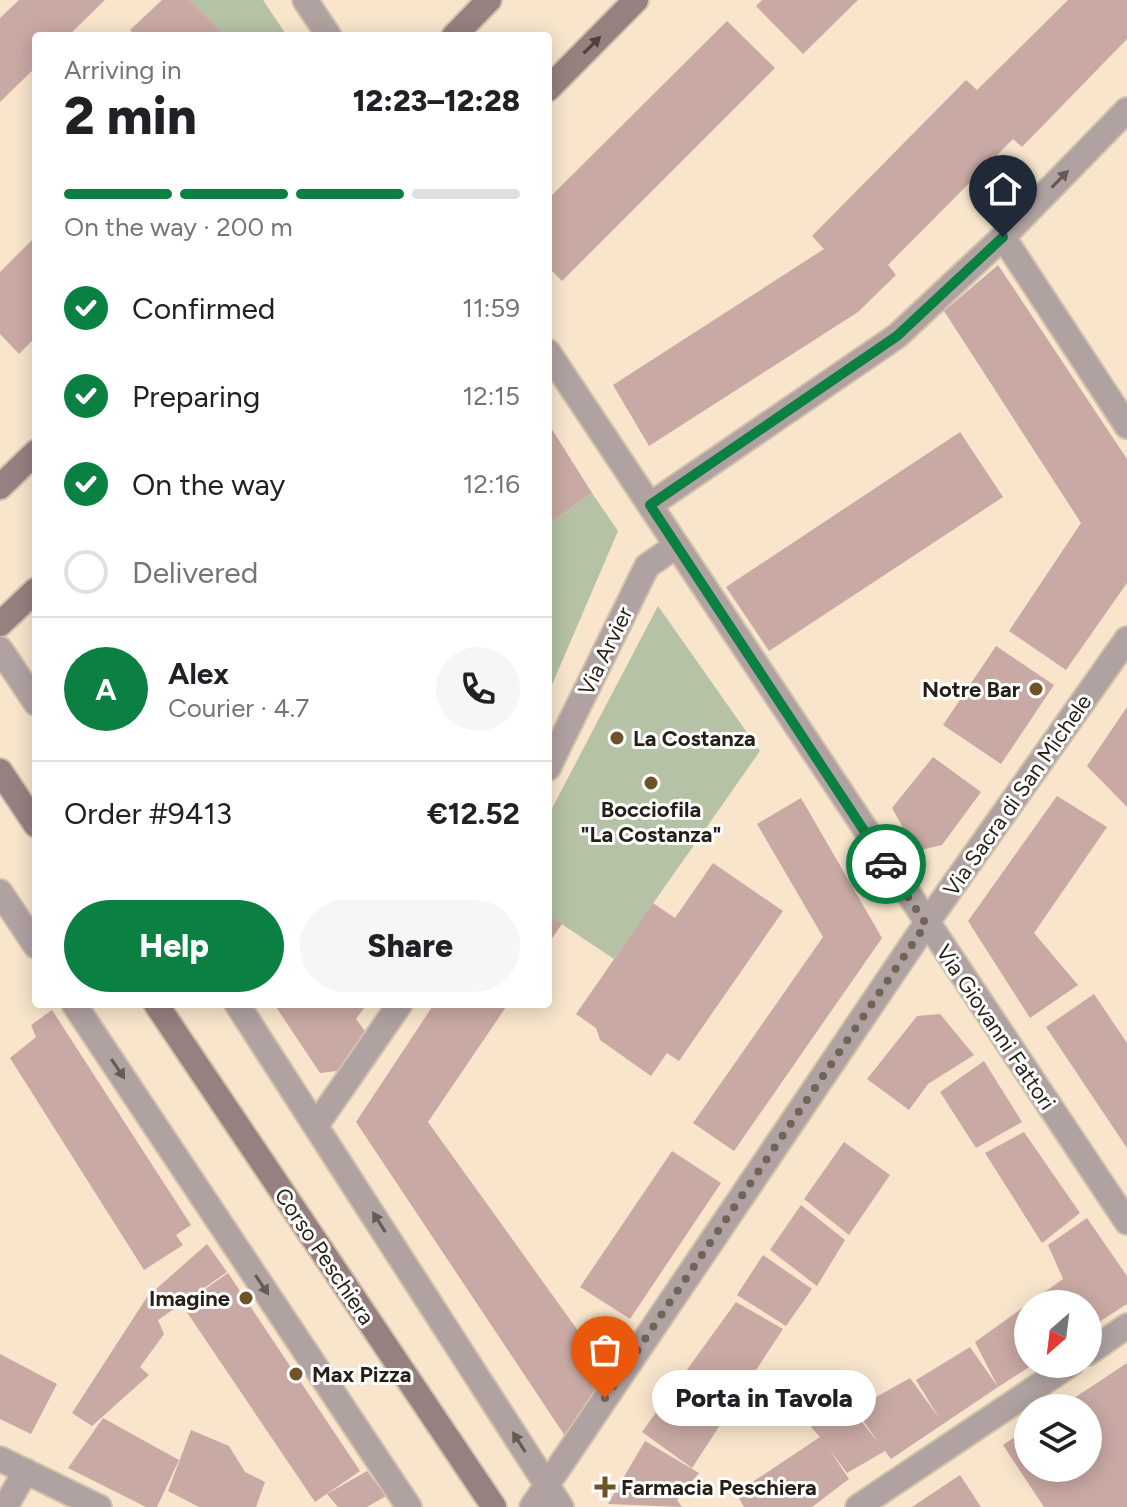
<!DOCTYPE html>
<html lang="en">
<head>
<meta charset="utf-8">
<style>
  :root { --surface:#fff; --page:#f6f6f6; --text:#202124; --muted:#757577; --line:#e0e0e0; --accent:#0b8043 }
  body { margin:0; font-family:Figtree,sans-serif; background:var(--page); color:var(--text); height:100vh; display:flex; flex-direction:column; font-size:30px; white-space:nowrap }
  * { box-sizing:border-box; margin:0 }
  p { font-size:26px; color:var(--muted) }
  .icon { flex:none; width:44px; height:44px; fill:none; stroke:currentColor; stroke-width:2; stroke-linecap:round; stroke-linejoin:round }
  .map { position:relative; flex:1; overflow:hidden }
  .drawer { position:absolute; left:32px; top:32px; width:520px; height:976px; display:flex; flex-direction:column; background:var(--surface); border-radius:8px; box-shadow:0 4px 20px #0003 }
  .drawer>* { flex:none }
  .needle { width:52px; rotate:208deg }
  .buttons { position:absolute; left:1014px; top:1290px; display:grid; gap:16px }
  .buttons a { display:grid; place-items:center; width:88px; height:88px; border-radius:50%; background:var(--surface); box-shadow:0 4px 20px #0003; font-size:40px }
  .pin { position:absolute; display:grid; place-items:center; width:68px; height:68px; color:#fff; margin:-82px -34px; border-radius:50% 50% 50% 0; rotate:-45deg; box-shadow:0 0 8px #0007 }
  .pin .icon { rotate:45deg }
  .courier { position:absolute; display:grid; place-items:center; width:80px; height:80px; margin:-40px; border:6px solid #0b8043; border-radius:50%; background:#fff; color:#222; box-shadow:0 2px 10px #0007 }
  .bubble { position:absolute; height:56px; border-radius:28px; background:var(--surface); box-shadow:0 4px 20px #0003; font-size:26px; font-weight:800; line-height:56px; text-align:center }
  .headline em { font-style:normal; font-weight:800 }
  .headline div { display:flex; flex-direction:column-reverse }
  .headline { display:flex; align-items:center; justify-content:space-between; height:136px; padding:0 32px }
  h1 { font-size:52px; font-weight:800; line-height:60px }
  .bar { display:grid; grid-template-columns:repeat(4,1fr); gap:12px 8px; align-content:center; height:96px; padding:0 32px }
  .bar i { height:10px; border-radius:6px; background:var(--line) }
  .bar .selected { background:var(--accent) }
  .bar p { grid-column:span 4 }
  .line { display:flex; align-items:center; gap:20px; padding:0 32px; border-top:2px solid var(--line) }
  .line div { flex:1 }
  .round { display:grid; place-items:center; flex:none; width:84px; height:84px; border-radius:42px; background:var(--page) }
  ol { padding:0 32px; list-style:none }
  li { display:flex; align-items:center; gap:24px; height:88px }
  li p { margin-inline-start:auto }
  li .icon { padding:8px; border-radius:50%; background:var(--accent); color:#fff; stroke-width:4 }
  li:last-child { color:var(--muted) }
  li i { width:44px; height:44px; border:4px solid var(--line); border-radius:50% }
  .button { display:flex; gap:16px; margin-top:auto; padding:16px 32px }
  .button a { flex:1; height:92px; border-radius:48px; background:var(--accent); color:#fff; font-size:32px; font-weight:800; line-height:92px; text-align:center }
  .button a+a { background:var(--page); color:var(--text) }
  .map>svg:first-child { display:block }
  .green { fill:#b5c2a5 }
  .building { fill:#c9a9a4 }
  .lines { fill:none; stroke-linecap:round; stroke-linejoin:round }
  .street-casing { stroke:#d2c1ab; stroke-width:28 }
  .secondary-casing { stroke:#d2c1ab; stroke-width:28 }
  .street { stroke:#b1a2a2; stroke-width:24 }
  .secondary { stroke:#968080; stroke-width:24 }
  .oneway { fill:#4d413b }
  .oneway2 { fill:#655a55 }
  .done { stroke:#706456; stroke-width:8; stroke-dasharray:0 14.4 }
  .route { stroke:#0b8043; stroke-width:10 }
  .poi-dot { fill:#6f5326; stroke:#fff; stroke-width:3 }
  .labels { text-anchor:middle; stroke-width:6; stroke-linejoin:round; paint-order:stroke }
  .street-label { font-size:22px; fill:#261f16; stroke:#fff }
  .poi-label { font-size:22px; font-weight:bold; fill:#261f16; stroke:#fff; text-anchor:start }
</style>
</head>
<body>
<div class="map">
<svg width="1127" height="1507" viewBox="0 0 1127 1507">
  <rect width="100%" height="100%" fill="#f8e5cc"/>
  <!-- green -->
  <path class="green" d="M190 0H263L287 36H226Z
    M592 493 618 531 548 694V524Z
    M658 606 760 751 614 959 548 915V816Z"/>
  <!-- building -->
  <path class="building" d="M19 0H105L68 36H36V67L0 102V18Z
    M162 0H190L226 36H136L130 30Z
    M762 0H858L803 54 756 6Z
    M1068 0H1127V39L1022 147 1013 139 888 265 896 275 858 312 649 446 613 385 824 249 812 236 966 80 977 90Z
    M727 21 775 68 562 281 548 267V199Z
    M36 236V337L19 354 0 334V272Z
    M998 265 1127 459V583L1066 670 1009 631 1081 523 944 311Z
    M548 423 592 493 548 524Z
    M960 432 1003 497 769 651 726 587Z
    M996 646 1054 685 1001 764 943 725Z
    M1127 707V807L1087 766Z
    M933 757 981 792 942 845 916 851 892 808Z
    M1057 796 1107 827 1034 933 1078 985 1030 1018 968 921Z
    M801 798 882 938 734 1151 693 1123 823 937 757 824Z
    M713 863 783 911 679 1061 667 1053 651 1076 600 1040 596 1028 576 1014 653 903 675 918Z
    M548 915 562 924 548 944Z
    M1094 994 1127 1043V1148L1046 1027Z
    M274 1004H367L356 1019 365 1031 337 1071 320 1073Z
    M434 1004H508L428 1122 607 1371 565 1436 356 1122Z
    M52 1010 191 1225 176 1235 183 1245 144 1270 10 1058 36 1037 31 1025Z
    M940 1014 974 1055 928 1084 909 1110 867 1079 917 1016Z
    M984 1061 1022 1122 976 1148 940 1092Z
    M1024 1132 1080 1213 1042 1243 985 1153Z
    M844 1142 890 1175 849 1235 804 1199Z
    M672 1151 721 1183 630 1319 580 1287Z
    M801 1205 845 1240 817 1286 770 1250Z
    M1087 1218 1127 1276V1304L1088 1329V1304H1028L1063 1279 1048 1245Z
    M207 1244 227 1272 158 1320 164 1334 140 1367 149 1375 92 1426 72 1413 147 1297Z
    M763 1255 812 1289 786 1326 737 1295Z
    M228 1273 360 1471 315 1502 182 1305Z
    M736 1302 783 1329 692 1468 642 1432Z
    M1028 1304V1364H1034L998 1387 975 1342Z
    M970 1347 998 1387 891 1459 885 1451 847 1473 829 1449 849 1479 812 1507H744L736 1493 820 1437 811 1427 848 1405 879 1443 855 1409 910 1378 939 1418 916 1380Z
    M0 1354 57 1384 31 1434 0 1419Z
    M1127 1363V1507H1044L1003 1445 1028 1428V1468H1088V1408H1059Z
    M103 1418 179 1460 157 1507H146L68 1468Z
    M191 1430 229 1446 245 1472 265 1482 256 1507H199L168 1491Z
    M645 1441 699 1473 677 1500 682 1507 608 1504Z
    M367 1471 386 1496 367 1507H338L327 1494Z
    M960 1475 981 1507H912Z"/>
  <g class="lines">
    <!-- street casing -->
    <g class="street-casing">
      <path id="street" d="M305 0 329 36
        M1003 237 1127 426
        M548 352 1127 1222
        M650 505 897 336 1003 237 1127 110
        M0 649 36 703
        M548 768 647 566 676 546
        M0 892 36 946
        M74 1004 409 1507
        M237 1004 561 1507
        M317 1124 400 1004
        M1088 1353 1127 1326
        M0 1459 99 1507
        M5 1507 26 1471
        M532 1507 926 924 1127 639
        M858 1507 1071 1364"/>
    </g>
    <!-- secondary casing -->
    <g class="secondary-casing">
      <path id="secondary" d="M454 36 489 0
        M548 89 636 0
        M0 487 36 452
        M0 624 36 590
        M0 771 36 825
        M156 1004 494 1507"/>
    </g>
    <!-- street -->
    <use href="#street" class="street"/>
    <!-- secondary -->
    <use href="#secondary" class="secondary"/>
  </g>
  <!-- one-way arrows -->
  <defs><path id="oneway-solid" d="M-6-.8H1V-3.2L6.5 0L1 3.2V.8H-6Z" transform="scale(2)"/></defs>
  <use class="oneway" href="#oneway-solid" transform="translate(592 45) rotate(-45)"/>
  <g class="oneway2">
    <use href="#oneway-solid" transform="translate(1060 179) rotate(-46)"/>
    <use href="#oneway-solid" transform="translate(118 1069) rotate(56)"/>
    <use href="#oneway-solid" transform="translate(379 1222) rotate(-122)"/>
    <use href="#oneway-solid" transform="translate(262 1285) rotate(56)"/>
    <use href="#oneway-solid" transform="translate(519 1442) rotate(-122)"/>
  </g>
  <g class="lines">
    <!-- done -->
    <path class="done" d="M605 1398 926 924 886 864"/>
    <!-- route -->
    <path class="route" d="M886 864 650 505 897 336 1003 237"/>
  </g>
  <!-- markers -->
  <g class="poi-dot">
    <circle cx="1036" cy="689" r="8"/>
    <circle cx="617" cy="738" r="8"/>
    <circle cx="651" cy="783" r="8"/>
    <circle cx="246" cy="1298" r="8"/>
    <circle cx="296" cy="1374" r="8"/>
    <path d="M601 1475h8v8h8v8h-8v8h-8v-8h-8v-8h8z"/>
  </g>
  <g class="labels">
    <!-- street labels -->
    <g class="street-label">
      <text transform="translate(605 651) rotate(-64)" y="8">Via Arvier</text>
      <text transform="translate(1017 795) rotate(-55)" y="8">Via Sacra di San Michele</text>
      <text transform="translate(996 1027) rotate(56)" y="8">Via Giovanni Fattori</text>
      <text transform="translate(325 1256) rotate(56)" y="8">Corso Peschiera</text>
    </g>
    <!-- poi labels -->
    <g class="poi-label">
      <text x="1020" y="697" text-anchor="end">Notre Bar</text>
      <text x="633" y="746">La Costanza</text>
      <text x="651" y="817" text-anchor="middle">Bocciofila<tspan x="651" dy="25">"La Costanza"</tspan></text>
      <text x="230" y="1306" text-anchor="end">Imagine</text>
      <text x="312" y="1382">Max Pizza</text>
      <text x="621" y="1495">Farmacia Peschiera</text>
    </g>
  </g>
</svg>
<div class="buttons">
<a><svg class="needle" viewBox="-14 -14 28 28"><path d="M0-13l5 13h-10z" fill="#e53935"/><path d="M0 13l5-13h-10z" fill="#757577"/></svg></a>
<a><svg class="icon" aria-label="layers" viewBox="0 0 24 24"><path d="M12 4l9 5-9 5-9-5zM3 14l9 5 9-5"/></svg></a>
</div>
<div class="pin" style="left:605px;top:1398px;background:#ea580c"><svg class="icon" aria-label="bag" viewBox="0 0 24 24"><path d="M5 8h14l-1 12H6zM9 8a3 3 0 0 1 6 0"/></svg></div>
<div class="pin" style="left:1003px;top:237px;background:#1f2937"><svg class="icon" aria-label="home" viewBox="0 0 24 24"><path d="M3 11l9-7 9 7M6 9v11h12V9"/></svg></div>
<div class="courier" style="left:886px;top:864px"><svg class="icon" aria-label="car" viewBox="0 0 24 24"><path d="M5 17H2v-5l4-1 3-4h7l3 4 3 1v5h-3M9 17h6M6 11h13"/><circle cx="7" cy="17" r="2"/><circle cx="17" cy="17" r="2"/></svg></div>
<div class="bubble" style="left:652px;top:1370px;width:224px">Porta in Tavola</div>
<section class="drawer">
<div class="headline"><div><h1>2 min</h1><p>Arriving in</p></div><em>12:23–12:28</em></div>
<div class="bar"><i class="selected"></i><i class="selected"></i><i class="selected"></i><i></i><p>On the way · 200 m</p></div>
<ol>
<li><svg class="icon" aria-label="check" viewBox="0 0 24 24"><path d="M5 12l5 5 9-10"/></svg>Confirmed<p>11:59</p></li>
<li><svg class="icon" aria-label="check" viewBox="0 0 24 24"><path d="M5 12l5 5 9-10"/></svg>Preparing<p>12:15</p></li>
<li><svg class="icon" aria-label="check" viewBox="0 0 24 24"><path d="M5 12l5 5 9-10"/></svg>On the way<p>12:16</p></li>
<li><i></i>Delivered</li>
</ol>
<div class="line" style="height:144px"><b class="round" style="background:var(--accent);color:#fff">A</b><div><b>Alex</b><p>Courier · 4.7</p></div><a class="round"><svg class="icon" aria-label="phone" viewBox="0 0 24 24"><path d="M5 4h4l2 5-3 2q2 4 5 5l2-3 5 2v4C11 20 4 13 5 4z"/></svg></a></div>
<div class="line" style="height:104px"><div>Order #9413</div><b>€12.52</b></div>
<div class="button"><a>Help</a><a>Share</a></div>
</section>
</div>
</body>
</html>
